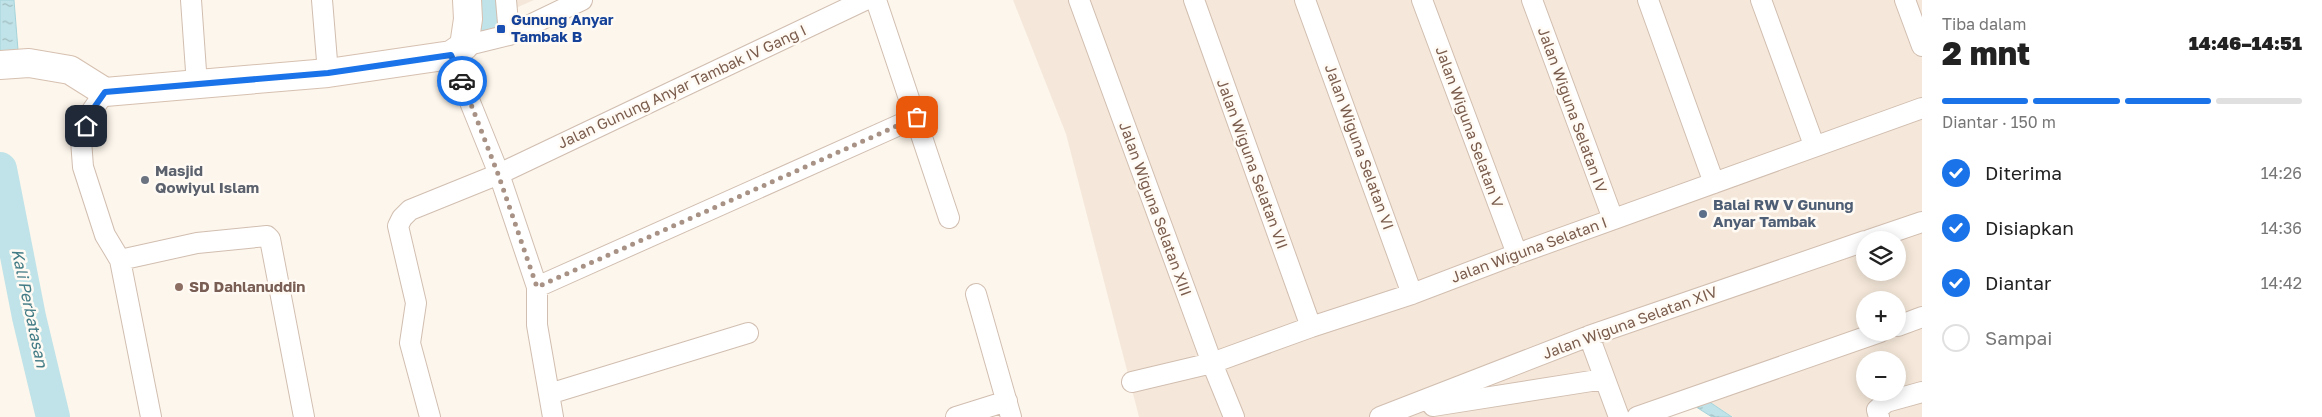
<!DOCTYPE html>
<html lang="id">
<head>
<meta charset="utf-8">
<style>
  :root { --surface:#fff; --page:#f2f2f2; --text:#222; --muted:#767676; --line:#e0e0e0; --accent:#1a73e8 }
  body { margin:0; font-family:"Golos Text",sans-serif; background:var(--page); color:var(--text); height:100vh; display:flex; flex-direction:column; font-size:19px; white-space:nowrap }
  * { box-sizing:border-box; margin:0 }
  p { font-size:16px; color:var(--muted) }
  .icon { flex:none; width:28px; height:28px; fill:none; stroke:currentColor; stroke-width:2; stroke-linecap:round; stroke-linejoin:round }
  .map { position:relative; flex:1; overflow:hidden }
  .details { display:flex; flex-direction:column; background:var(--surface); width:400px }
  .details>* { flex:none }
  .buttons { position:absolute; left:1856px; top:231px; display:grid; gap:10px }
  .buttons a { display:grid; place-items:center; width:50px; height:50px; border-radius:50%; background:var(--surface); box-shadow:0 2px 12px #0003; font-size:25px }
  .pin { position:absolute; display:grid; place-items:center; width:42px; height:42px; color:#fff; margin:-21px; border-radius:10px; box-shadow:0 2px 8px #0006 }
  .courier { position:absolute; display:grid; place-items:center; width:50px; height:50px; margin:-25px; border:4px solid #1a73e8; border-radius:50%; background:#fff; color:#222; box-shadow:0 1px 6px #0007 }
  .overview em { font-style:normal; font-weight:800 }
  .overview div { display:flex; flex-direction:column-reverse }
  .overview { display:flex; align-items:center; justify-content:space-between; height:85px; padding:0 20px }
  h1 { font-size:32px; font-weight:800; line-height:38px }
  .bar { display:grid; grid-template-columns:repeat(4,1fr); gap:8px 5px; align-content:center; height:60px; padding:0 20px }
  .bar i { height:6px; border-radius:4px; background:var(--line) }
  .bar .on { background:var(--accent) }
  .bar p { grid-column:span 4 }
  ol { padding:0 20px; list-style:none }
  li { display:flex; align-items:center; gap:15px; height:55px }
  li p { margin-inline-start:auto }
  li .icon { padding:5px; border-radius:50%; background:var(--accent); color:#fff; stroke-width:4 }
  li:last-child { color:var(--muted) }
  li i { width:28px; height:28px; border:2px solid var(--line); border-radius:50% }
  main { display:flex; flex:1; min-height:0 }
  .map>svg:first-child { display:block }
  .residential { fill:#f5e8da; fill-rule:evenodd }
  .water { fill:url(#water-ripples); stroke:#a5d3da }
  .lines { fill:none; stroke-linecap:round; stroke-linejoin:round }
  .river { stroke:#bfe3e8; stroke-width:34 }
  .street-casing { stroke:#d1beb0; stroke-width:22 }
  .secondary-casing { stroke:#d6c0b0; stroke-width:30 }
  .street { stroke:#fff; stroke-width:20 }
  .secondary { stroke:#fff; stroke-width:28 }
  .done { stroke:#a89285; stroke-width:5; stroke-dasharray:0 9 }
  .route { stroke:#1a73e8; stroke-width:6 }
  .transit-dot { fill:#1a4fb4; stroke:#fffaf3; stroke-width:2 }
  .worship-dot { fill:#6b7280; stroke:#fffaf3; stroke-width:2 }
  .service-dot { fill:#5c6f8a; stroke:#fffaf3; stroke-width:2 }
  .education-dot { fill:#8d6e63; stroke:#fffaf3; stroke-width:2 }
  .labels { text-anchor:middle; stroke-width:5; stroke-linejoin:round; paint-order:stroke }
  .transit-label { font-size:15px; font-weight:bold; fill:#164399; stroke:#fffaf3; text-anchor:start }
  .street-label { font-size:15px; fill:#7a5c4d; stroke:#fffaf3 }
  .worship-label { font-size:15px; font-weight:bold; fill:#5b616d; stroke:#fffaf3; text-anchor:start }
  .service-label { font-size:15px; font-weight:bold; fill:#4e5e75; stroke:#fffaf3; text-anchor:start }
  .education-label { font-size:15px; font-weight:bold; fill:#785e54; stroke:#fffaf3; text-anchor:start }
  .water-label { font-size:16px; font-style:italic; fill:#437c86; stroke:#fffaf3 }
</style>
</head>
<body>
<main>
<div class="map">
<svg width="1922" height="417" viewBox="0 0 1922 417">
  <defs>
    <pattern id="water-ripples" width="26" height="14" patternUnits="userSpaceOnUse" patternTransform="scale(1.25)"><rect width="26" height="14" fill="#bfe3e8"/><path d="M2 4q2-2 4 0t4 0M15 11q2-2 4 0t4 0" fill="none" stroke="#a0bbbe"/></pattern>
  </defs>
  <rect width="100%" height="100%" fill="#fdf6ec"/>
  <!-- residential -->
  <path class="residential" d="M489 0H534L491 19Z
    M1013 0H1922V417H1733L1705 399 1662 417H1139L1066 134ZM1865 240H1898V272H1865ZM1865 300H1898V332H1865ZM1865 360H1898V392H1865Z"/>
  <!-- water -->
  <path class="water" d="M0 0H14L18 50 0 52Z
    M1705 399 1732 417H1712L1693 405Z"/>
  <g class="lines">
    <!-- river -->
    <path class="river" d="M489 0 493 30
      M0 169 29 317 53 417"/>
    <!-- street casing -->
    <g class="street-casing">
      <path id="street" d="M191 0 197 85
        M322 0 328 73
        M506 0 509 35
        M876 0 949 218
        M1079 0 1212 363 1234 417
        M1194 0 1311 327
        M1305 0 1412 294
        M1422 0 1517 254
        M1532 0 1613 219
        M1648 0 1714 183
        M1761 0 1814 145
        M1905 0 1922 46
        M464 46 509 35 582 0
        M451 55 499 174 537 287V325L553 417
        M105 92 91 112 81 140 83 167 105 235 120 260 151 417
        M1869 240 1922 222
        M120 260 197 243 267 236 270 239 304 417
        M537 287 917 117
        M976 294 1011 417
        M1898 326 1922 317
        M1589 336 1619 417
        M1132 382 1212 363 1311 327 1412 294 1517 254 1922 108
        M549 394 748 333
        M1433 406 1604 379
        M430 417 410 343 416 303 398 226 402 218 410 210 499 174 865 0
        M956 417 1007 401
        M1380 417 1589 336 1865 241
        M1637 417 1880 332
        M1879 417 1877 410 1886 402 1922 392"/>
    </g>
    <!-- secondary casing -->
    <g class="secondary-casing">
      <path id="secondary" d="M0 65 29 63 70 70 105 92 328 73 451 55 464 46 468 19 467 0"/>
    </g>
    <!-- street -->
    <use href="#street" class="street"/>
    <!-- secondary -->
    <use href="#secondary" class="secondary"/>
  </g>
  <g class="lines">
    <!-- done -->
    <path class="done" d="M462 81 498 174 537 287 917 117"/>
    <!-- route -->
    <path class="route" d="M86 126 91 112 105 92 328 73 451 55 462 81"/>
  </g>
  <!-- markers -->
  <rect class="transit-dot" x="496" y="24" width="10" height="10" rx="2.5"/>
  <circle class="worship-dot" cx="145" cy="180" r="5"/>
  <circle class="service-dot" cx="1703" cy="214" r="5"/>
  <circle class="education-dot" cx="179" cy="287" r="5"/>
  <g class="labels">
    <!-- transit labels -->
    <g class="transit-label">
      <text x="511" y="25">Gunung Anyar<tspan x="511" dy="17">Tambak B</tspan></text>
    </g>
    <!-- street labels -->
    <g class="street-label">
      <text transform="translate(682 87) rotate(-25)" y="5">Jalan Gunung Anyar Tambak IV Gang I</text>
      <text transform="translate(1572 110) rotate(70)" y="5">Jalan Wiguna Selatan IV</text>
      <text transform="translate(1469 127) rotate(70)" y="5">Jalan Wiguna Selatan V</text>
      <text transform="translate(1359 147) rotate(70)" y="5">Jalan Wiguna Selatan VI</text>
      <text transform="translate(1252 164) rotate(70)" y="5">Jalan Wiguna Selatan VII</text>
      <text transform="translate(1155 209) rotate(70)" y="5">Jalan Wiguna Selatan XIII</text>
      <text transform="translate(1529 250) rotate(-20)" y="5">Jalan Wiguna Selatan I</text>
      <text transform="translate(1630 323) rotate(-20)" y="5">Jalan Wiguna Selatan XIV</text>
    </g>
    <!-- worship labels -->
    <g class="worship-label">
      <text x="155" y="176">Masjid<tspan x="155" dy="17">Qowiyul Islam</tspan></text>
    </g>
    <!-- service labels -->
    <g class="service-label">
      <text x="1713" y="210">Balai RW V Gunung<tspan x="1713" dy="17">Anyar Tambak</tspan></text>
    </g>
    <!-- education labels -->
    <g class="education-label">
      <text x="189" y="292">SD Dahlanuddin</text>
    </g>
    <!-- water labels -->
    <g class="water-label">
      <text transform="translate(30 308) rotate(78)" y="6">Kali Perbatasan</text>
    </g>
  </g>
</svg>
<div class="buttons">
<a><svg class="icon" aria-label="layers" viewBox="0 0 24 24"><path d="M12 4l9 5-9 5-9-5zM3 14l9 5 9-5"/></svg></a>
<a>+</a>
<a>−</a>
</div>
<div class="pin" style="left:917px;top:117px;background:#ea580c"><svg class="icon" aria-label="bag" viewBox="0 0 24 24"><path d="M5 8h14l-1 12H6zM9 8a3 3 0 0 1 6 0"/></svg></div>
<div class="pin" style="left:86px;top:126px;background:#1f2937"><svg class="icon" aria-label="home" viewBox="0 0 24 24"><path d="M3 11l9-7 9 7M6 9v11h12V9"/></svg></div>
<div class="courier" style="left:462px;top:81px"><svg class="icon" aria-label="car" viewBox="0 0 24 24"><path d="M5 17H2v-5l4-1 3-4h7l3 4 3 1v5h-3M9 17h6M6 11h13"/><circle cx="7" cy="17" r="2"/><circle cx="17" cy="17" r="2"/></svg></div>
</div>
<section class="details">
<div class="overview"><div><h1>2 mnt</h1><p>Tiba dalam</p></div><em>14:46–14:51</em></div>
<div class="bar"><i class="on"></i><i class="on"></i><i class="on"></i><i></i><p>Diantar · 150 m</p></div>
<ol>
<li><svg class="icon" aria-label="check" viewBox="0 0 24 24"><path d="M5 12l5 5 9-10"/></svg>Diterima<p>14:26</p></li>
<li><svg class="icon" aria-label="check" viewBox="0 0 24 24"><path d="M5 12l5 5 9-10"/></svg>Disiapkan<p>14:36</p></li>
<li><svg class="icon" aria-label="check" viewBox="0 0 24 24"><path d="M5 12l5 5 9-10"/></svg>Diantar<p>14:42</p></li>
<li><i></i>Sampai</li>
</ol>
</section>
</main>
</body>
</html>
